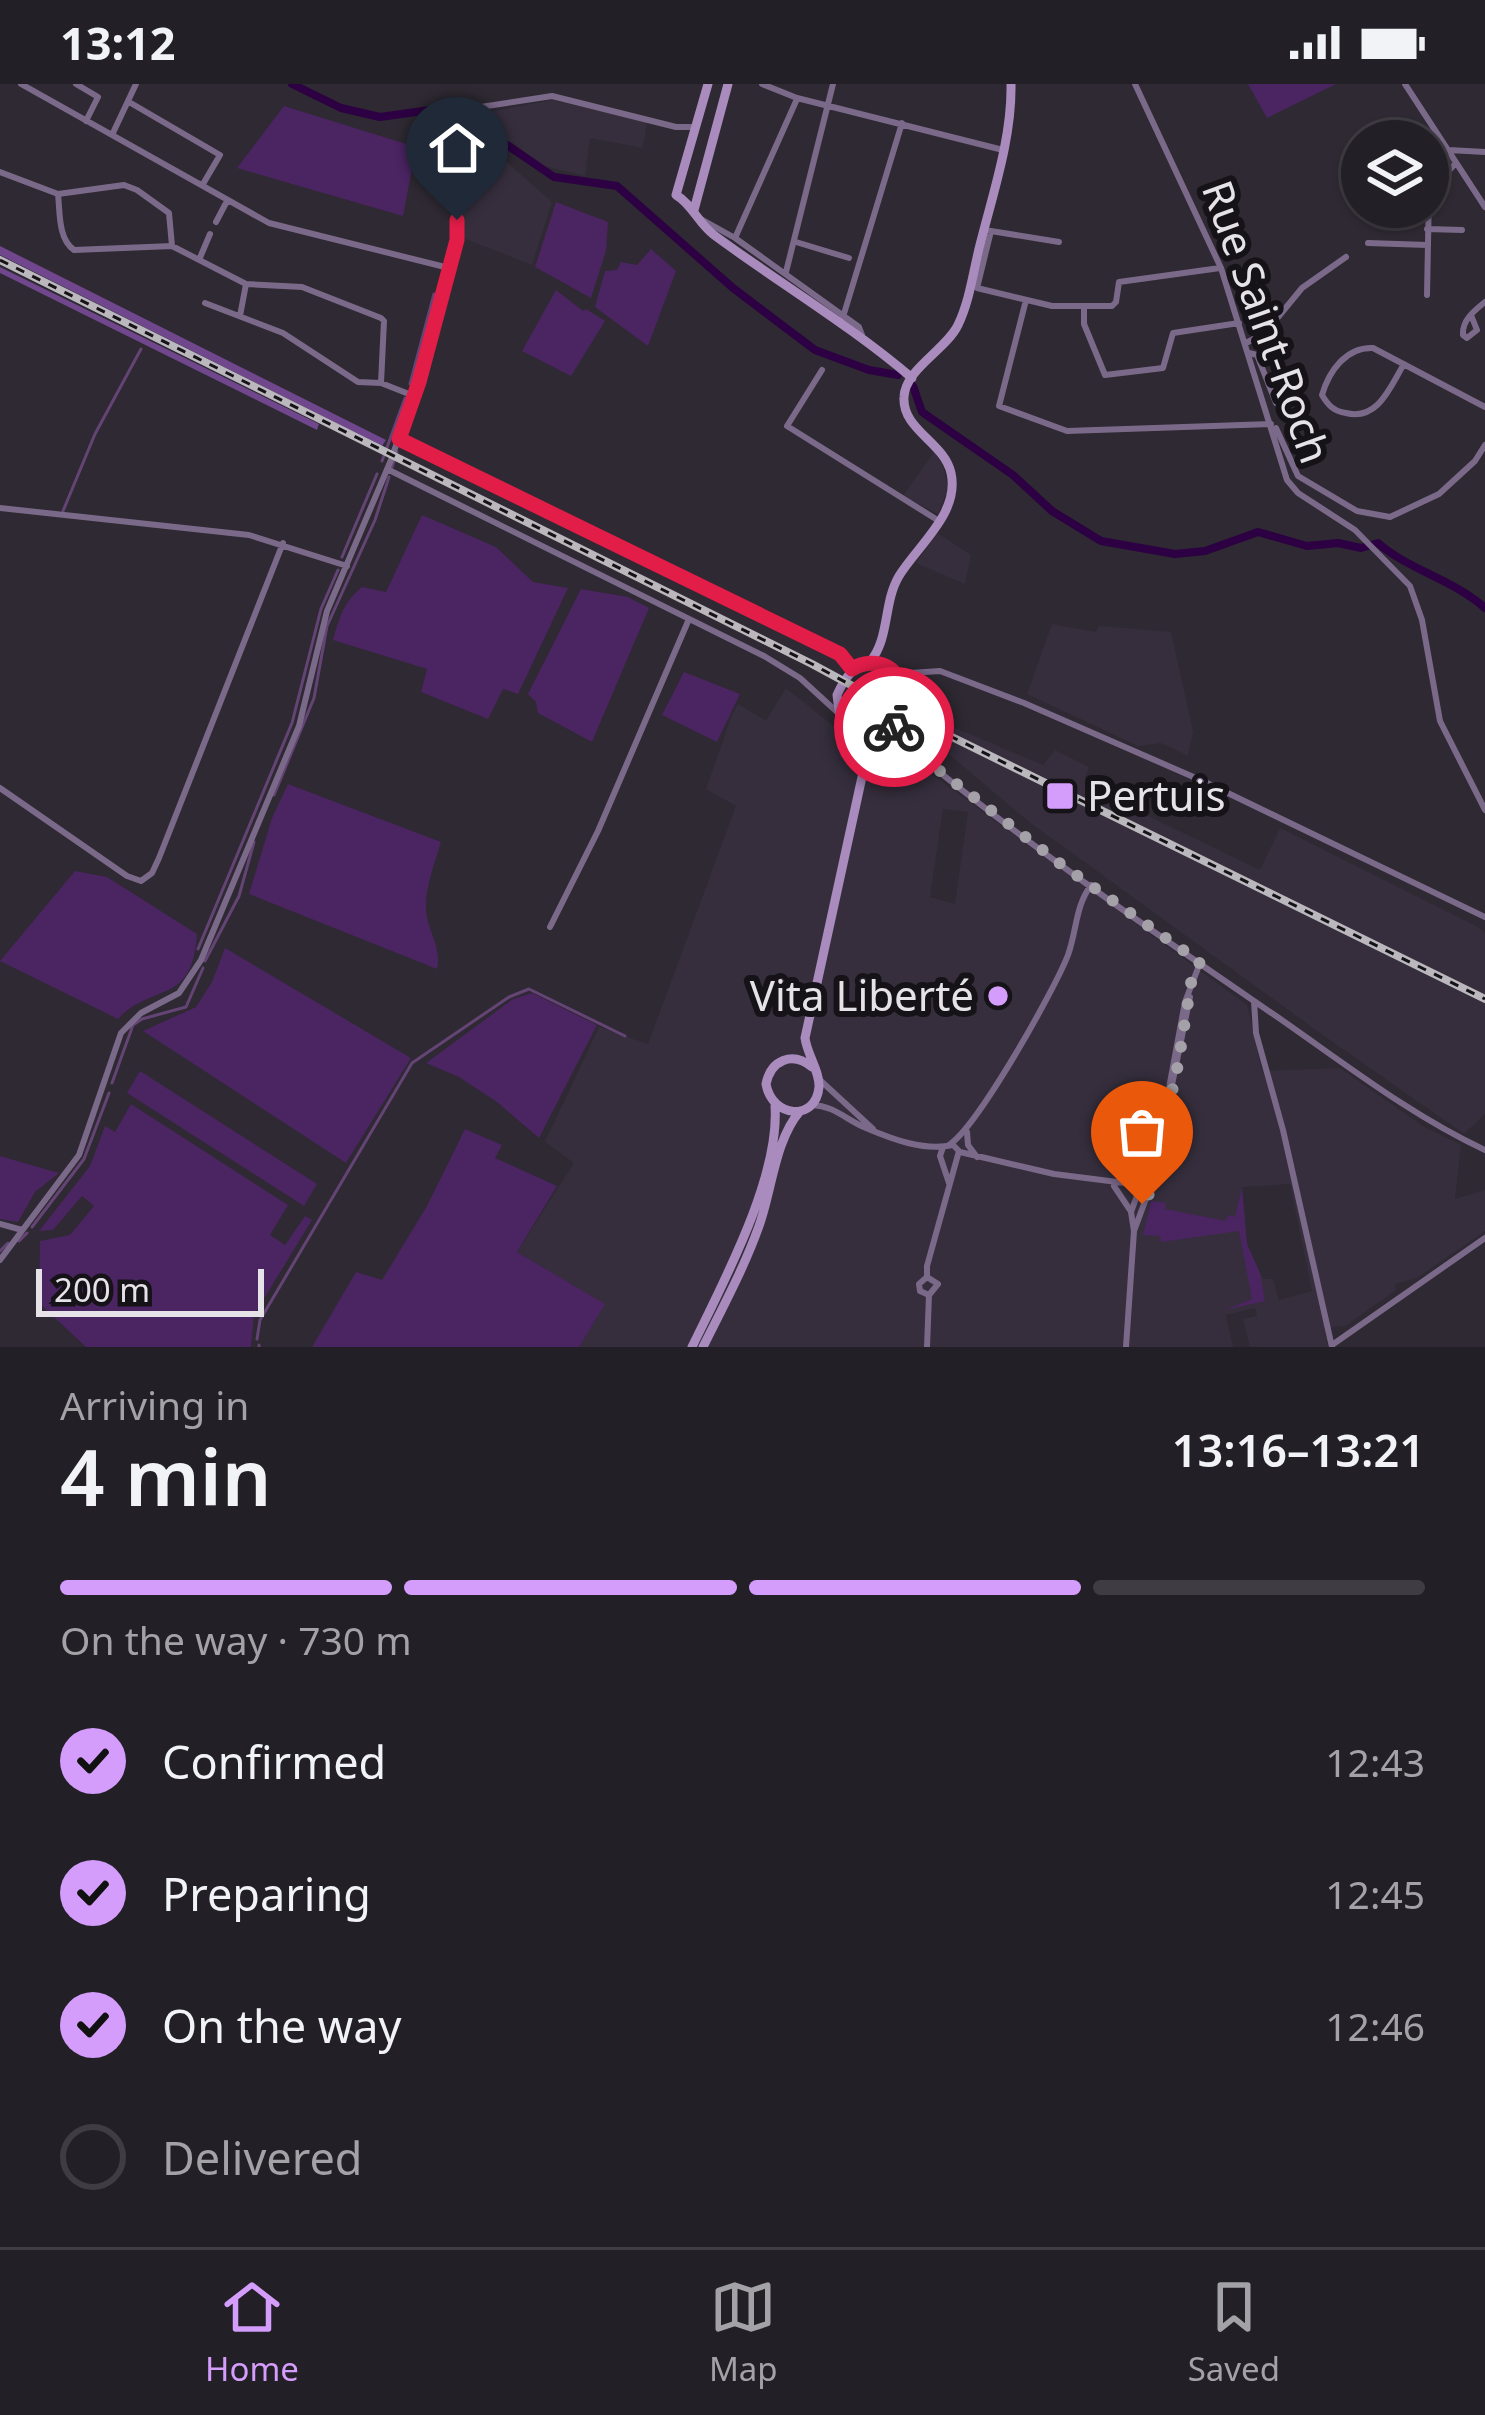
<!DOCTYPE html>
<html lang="en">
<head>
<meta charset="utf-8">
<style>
  :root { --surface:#221f26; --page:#2e2c32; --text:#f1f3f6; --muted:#a2a2a7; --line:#3f3d43; --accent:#d49cfb }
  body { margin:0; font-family:"Noto Sans",sans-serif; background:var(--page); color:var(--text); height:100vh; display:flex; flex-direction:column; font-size:45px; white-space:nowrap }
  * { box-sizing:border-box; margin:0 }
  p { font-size:39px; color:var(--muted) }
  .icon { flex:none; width:66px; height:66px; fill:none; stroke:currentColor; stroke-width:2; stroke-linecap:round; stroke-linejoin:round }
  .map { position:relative; height:1263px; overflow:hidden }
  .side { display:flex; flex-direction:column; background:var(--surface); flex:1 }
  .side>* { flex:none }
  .buttons { position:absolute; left:1341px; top:36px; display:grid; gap:24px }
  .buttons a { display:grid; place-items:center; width:108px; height:108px; border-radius:50%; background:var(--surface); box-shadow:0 3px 9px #0004,0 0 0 3px var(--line); font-size:60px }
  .scale { position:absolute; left:36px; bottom:30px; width:228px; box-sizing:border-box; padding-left:12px; border:6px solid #e5e2e8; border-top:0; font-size:33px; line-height:42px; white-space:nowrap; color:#e5e2e8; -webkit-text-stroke:9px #151317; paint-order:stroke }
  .pin { position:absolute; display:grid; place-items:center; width:102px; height:102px; color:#fff; margin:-123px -51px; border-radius:50% 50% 50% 0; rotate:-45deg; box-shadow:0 0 12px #0007 }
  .pin .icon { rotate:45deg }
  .courier { position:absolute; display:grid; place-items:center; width:120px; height:120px; margin:-60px; border:9px solid #e11d48; border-radius:50%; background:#fff; color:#222; box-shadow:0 3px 15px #0007 }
  .overview em { font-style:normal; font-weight:600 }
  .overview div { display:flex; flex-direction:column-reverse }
  .overview { display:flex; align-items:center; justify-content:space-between; height:204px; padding:0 60px }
  h1 { font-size:78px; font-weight:600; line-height:90px }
  .bar { display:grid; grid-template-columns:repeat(4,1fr); gap:18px 12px; align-content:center; height:144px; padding:0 60px }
  .bar i { height:15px; border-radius:9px; background:var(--line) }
  .bar .current { background:var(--accent) }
  .bar p { grid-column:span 4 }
  ol { padding:0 60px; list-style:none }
  li { display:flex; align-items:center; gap:36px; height:132px }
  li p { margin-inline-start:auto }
  li .icon { padding:12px; border-radius:50%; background:var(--accent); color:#111; stroke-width:4 }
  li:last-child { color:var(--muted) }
  li i { width:66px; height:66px; border:6px solid var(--line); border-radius:50% }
  .status { display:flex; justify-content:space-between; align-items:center; height:84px; padding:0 60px; background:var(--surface); direction:ltr }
  .status svg { height:33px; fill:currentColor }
  .menu { display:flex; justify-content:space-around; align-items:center; height:168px; border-top:3px solid var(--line); background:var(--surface); font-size:33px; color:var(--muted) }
  .menu a { display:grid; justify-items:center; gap:6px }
  .menu .current { color:var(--accent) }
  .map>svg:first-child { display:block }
  .built { fill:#362e3d; fill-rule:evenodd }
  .green { fill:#4b2462 }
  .forest { fill:#70468c }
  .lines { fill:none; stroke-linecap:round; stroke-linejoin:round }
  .stream { stroke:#644474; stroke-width:3 }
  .canal { stroke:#2c0042; stroke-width:8 }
  .street { stroke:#7b6989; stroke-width:6 }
  .secondary { stroke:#a98bbe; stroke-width:9 }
  .rail-casing { stroke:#bab7bd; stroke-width:8 }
  .rail { stroke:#151317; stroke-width:3; stroke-dasharray:9; stroke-linecap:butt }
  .done { stroke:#a5a1a8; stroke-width:12; stroke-dasharray:0 21.6 }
  .route { stroke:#e11d48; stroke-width:15 }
  .poi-dot { fill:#d49cfb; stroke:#151317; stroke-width:4.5 }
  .labels { text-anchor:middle; stroke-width:12; stroke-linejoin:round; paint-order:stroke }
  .street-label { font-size:42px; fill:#e5e2e8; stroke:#151317 }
  .poi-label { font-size:42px; fill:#e5e2e8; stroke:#151317; text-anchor:start }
</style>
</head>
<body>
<div class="status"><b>13:12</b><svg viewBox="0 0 49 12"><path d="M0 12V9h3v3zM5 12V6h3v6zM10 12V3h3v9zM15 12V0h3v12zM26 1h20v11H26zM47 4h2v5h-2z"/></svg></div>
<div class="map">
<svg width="1485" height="1263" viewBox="0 0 1485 1263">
  <rect width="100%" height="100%" fill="#2e2932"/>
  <!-- built -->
  <path class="built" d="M552 16 647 38 643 64 590 54 585 92 544 82 512 58 474 57 471 49 479 30Z
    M453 56 466 67 498 70 552 118 532 181 463 154Z
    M934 368 943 381 948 404 938 430 903 412Z
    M937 449 971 471 965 500 916 479Z
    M1052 540 1096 548 1099 542 1171 548 1193 647 1188 672 1161 659 1138 662 1027 610Z
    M786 604 852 657 889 659 1247 921 1262 987 1340 984 1423 1042 1461 1061 1455 1115 1485 1106V1147L1417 1194 1395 1200 1396 1206 1345 1242 1333 1243 1325 1249 1328 1263H1250L1243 1235 1257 1232 1255 1224 1226 1231 1233 1263H579L604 1220 517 1168 574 1079 545 1058 599 943 648 960 736 722 706 705 732 631 738 620 766 637ZM943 725 968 728 955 820 930 813ZM1290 1100 1312 1207 1279 1216 1273 1195H1263L1247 1160 1242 1103Z
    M920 629 1043 681 1055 666 1089 683 1085 693 1113 708 1111 714 1260 786 1280 744 1478 843 1485 849V1030L1464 1050 1320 949 1028 737 915 642Z"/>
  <!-- green -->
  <path class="green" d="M1248 0H1336L1267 34Z
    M284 22 416 63 403 132 237 84Z
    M556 118 608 138 606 167 591 214 535 183Z
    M651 165 676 187 648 262 595 223 605 187 617 186 621 178 637 181Z
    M556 206 583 227 586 225 605 237 571 292 522 267Z
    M422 431 496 463 533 498 568 504 518 610 503 605 488 635 421 608 427 585 333 556C339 534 344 517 362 503L386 508Z
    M581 505 628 513 649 524 592 658 538 629 536 618 528 610Z
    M684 588 740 610 717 658 662 631Z
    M288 700 441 758C434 781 425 804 426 827 428 848 442 863 437 885L249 810 272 734Z
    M75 787 107 793 197 850C192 923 154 897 118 935L0 877Z
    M225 864 411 974 346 1079 143 947 196 923 212 898Z
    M532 909 597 941 539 1054 497 1018 459 993 426 979 513 915Z
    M140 987 317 1100 304 1122 127 1009Z
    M131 1020 288 1121 270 1151 285 1161 305 1132 312 1136 254 1231 251 1263H86L39 1219 40 1157 70 1151 94 1122 82 1112 53 1146 39 1147 90 1082 105 1042 115 1048Z
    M465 1045 502 1061 495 1074 557 1102 517 1168 605 1220 579 1263H312L356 1188 382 1196 427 1122Z
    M0 1072 59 1089 35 1108 18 1138 0 1135Z
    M1242 1103 1247 1160 1260 1189 1265 1217 1225 1226 1252 1215 1239 1147 1161 1158 1160 1152 1143 1151 1151 1117 1166 1119 1165 1125 1226 1137 1228 1131 1235 1133Z"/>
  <!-- forest -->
  <path class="forest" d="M0 162 386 356 382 362 0 171Z
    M0 183 319 340 317 346 0 189Z"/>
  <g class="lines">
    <!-- stream -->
    <path class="stream" d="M410 300 434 210
      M382 377 405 314
      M392 383 397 368
      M63 427 95 350 141 265
      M342 473 377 390
      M274 711 314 614 327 542 375 436 389 393
      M198 865 292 639 321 525 338 486
      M205 877 239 812 254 758
      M112 999 133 941 142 935 186 923 203 884
      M32 1143 84 1075 109 1009
      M19 1157 27 1149
      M0 1167 8 1159
      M257 1255 260 1236 412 979 509 913 529 905 625 952
      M259 1261V1263"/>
    <!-- canal -->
    <path class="canal" d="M292 0 341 24 380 33 459 22 466 35V60L507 61 554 93 617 102 733 204 815 266 869 286 898 291
      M913 302 922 328 1013 391 1052 427 1101 457 1175 470 1205 467 1258 448 1307 462 1338 459 1361 464 1378 459C1409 486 1452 495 1485 524"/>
    <!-- street -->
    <path class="street" d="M21 0 269 139 449 184
      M76 0 98 13 86 37
      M762 0 797 14 1003 66
      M1135 0 1221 184 1287 396 1298 409 1355 446 1410 502 1422 536 1440 637 1485 726
      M1405 0 1485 123
      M129 18 220 71 203 100
      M112 51 136 0
      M1449 66 1485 68
      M0 88 58 110 124 101 137 106 169 129 172 162
      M58 110C60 128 58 155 74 166L172 162 246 200 302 203 381 234 384 237 381 299
      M699 134 735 154 859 243 862 251
      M216 138 227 117
      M1427 145 1462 146
      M984 146 991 147 977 204 1052 222H1112L1116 218 1119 198 1220 184
      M991 147 1059 158
      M735 154 797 15
      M796 158 849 174
      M1368 159 1427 161
      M199 176 210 150
      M786 188 833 0
      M1427 211 1429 108 1455 80
      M1026 216 999 322 1067 347 1271 340
      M205 219 283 249 358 298 381 299 414 312
      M1084 222V240L1105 291 1163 284 1173 249 1239 239
      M1471 231 1477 246 1467 254 1463 251C1462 236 1474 227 1485 218
      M240 232 246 200
      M843 233 902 39
      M1246 259 1265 249 1302 204 1346 173
      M1249 269 1257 271 1276 319 1289 330
      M1404 280C1390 303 1378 337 1346 329 1333 327 1328 321 1322 311 1329 287 1346 263 1373 264L1485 323
      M822 286 787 342 939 437
      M1276 344 1298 392 1357 427 1390 433 1439 410 1475 377 1485 361
      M399 355 840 570 852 585
      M394 367C413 317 427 266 441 214 448 190 457 165 457 141 457 105 434 49 468 25L552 12 676 43H695
      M387 385 764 572 800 594 836 627
      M0 424 249 451 347 482
      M895 590 940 587 1024 619 1205 698 1485 833
      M898 654C1017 754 1147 844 1276 932 1344 979 1410 1031 1485 1066
      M0 704 127 792 141 797 152 789 159 774 283 459
      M550 843 598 747 689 535
      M1254 917 1256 949 1283 1046 1332 1263
      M821 997 873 1045
      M812 1021C835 1022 846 1036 866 1044 894 1056 924 1067 953 1061L959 1067 927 1182V1193L919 1200 920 1207 929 1211
      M1165 1035 1190 913
      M967 1048 968 1061 977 1073
      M949 1061C978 1042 1054 907 1068 871 1077 846 1075 823 1091 801
      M943 1063 940 1072 949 1099
      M960 1068 1054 1090 1141 1101 1147 1109
      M1114 1102 1130 1126
      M0 1140 22 1146
      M1134 1147 1151 1101 1185 918 1200 879
      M0 1176 79 1071 121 949 141 929 179 909 201 876 299 642 327 527 391 376
      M1332 1261 1485 1154
      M927 1263 929 1211 938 1200 927 1193
      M1126 1263 1134 1147 1131 1128 1141 1101"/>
    <!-- secondary -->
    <path class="secondary" d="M708 0 676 111C692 120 698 139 714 151 779 199 850 241 912 294
      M694 126 728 0
      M870 578C890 554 883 519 899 492 918 461 960 429 951 389 944 358 902 346 904 313 905 285 946 266 958 241 970 216 973 188 980 161 993 109 1012 54 1011 0
      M855 649 881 648C933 615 872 532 837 611L840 634 867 669
      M812 983C792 967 771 976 766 1000 772 1034 816 1038 819 1003 820 988 807 970 805 954L867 670 877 649
      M692 1263C723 1199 780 1093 775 1022
      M703 1263C723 1223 744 1184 759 1142 772 1106 775 1056 800 1027"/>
    <!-- rail casing -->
    <g class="rail-casing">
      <path id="rail" d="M0 176 812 580 897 626 1485 915"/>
    </g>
    <!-- rail -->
    <use href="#rail" class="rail"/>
  </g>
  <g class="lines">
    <!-- done -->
    <path class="done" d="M894 643 901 657 1062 781 1200 878 1192 893 1178 981 1148 1113 1142 1120"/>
    <!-- route -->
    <path class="route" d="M457 136V156L419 298 399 355 840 570 852 585C875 571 904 583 901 613 900 623 895 634 894 643"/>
  </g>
  <!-- markers -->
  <g class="poi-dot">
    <rect x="1045" y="697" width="30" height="30" rx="6"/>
    <circle cx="998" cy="912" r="12"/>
  </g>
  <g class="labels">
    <!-- street labels -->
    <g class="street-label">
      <text transform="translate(1266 238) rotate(70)" y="15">Rue Saint-Roch</text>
    </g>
    <!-- poi labels -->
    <g class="poi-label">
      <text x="1087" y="727">Pertuis</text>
      <text x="974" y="927" text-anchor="end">Vita Liberté</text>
    </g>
  </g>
</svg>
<div class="buttons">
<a><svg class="icon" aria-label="layers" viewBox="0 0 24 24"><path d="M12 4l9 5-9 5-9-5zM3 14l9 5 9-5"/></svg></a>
</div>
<div class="scale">200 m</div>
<div class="pin" style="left:1142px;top:1120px;background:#ea580c"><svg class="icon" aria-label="bag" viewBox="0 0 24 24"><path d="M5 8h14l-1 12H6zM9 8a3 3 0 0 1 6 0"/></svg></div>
<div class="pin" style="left:457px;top:136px;background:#1f2937"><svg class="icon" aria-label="home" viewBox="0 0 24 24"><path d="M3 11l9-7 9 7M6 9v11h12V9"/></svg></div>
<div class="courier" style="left:894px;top:643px"><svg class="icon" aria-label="bike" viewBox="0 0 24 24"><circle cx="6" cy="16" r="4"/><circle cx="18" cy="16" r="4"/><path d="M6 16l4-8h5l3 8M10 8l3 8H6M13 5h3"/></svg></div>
</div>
<section class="side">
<div class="overview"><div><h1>4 min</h1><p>Arriving in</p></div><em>13:16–13:21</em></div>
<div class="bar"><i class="current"></i><i class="current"></i><i class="current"></i><i></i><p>On the way · 730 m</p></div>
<ol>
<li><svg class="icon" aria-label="check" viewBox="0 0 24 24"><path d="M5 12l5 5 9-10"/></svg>Confirmed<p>12:43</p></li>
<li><svg class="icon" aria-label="check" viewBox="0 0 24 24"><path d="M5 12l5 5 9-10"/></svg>Preparing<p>12:45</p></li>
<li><svg class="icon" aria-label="check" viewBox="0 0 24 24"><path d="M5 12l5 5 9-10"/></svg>On the way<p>12:46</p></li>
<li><i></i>Delivered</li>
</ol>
</section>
<nav class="menu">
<a class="current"><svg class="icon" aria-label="home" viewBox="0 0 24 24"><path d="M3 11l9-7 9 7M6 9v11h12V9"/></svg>Home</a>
<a><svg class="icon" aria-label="map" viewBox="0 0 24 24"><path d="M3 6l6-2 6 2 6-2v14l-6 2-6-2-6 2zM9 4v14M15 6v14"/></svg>Map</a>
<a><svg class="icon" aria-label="saved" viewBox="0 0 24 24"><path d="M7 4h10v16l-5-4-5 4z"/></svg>Saved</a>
</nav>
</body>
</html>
